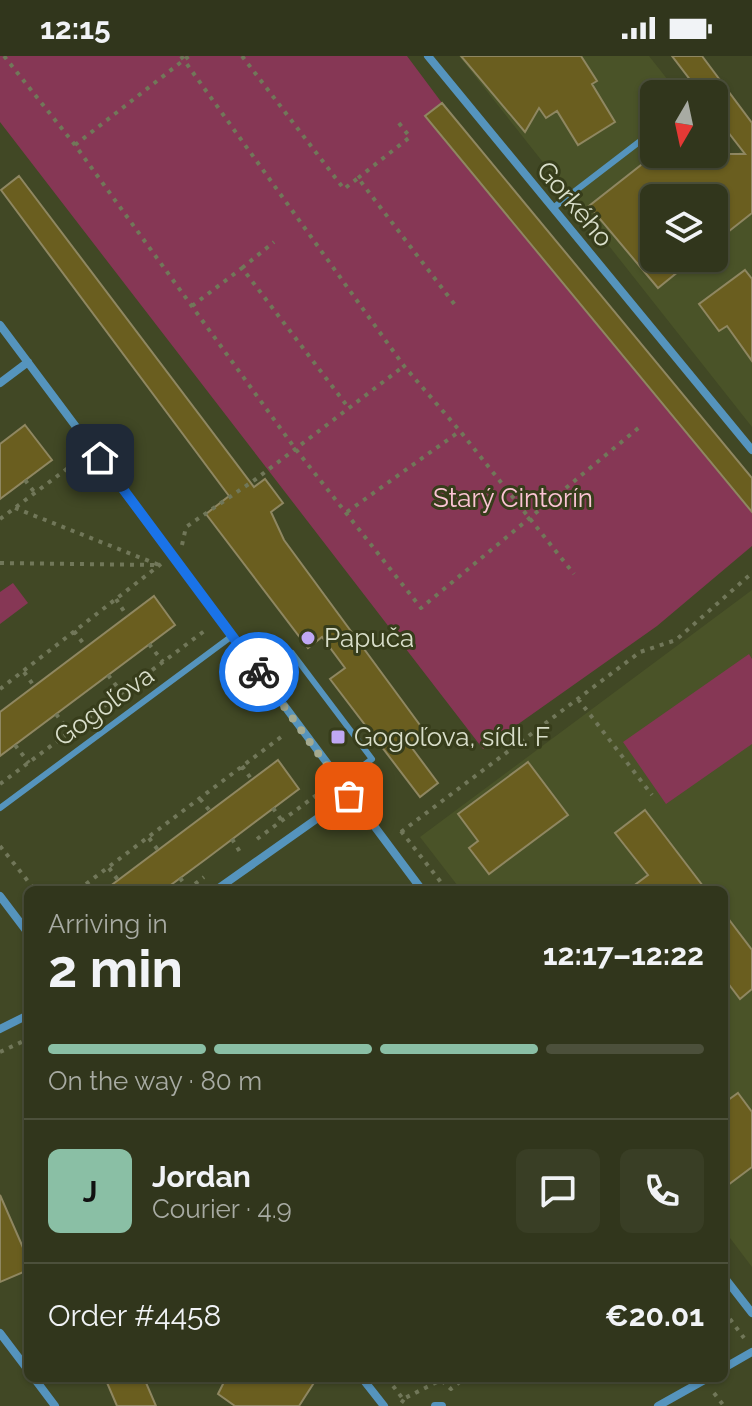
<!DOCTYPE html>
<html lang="en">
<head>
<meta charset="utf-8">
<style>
  :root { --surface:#31361c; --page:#393e25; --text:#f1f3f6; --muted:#a8aba3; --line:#4c503b; --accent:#8abfa5 }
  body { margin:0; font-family:Raleway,sans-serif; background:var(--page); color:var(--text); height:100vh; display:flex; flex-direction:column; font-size:30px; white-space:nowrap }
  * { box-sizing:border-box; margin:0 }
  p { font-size:26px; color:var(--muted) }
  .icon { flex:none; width:44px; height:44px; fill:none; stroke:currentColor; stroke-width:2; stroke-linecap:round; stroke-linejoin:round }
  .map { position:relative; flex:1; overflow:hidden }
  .panel { position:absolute; left:24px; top:830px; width:704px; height:496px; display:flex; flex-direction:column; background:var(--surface); border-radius:12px; box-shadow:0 2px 6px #0004,0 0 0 2px var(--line) }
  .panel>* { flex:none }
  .needle { width:52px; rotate:189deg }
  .tools { position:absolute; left:640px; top:24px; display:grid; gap:16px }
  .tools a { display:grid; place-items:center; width:88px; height:88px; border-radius:12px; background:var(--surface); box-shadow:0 2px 6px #0004,0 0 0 2px var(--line); font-size:40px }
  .pin { position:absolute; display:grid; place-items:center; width:68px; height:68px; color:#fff; margin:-34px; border-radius:16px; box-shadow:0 4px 12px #0006 }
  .courier { position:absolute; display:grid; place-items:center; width:80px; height:80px; margin:-40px; border:6px solid #1a73e8; border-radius:50%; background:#fff; color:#222; box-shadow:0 2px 10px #0007 }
  .head em { font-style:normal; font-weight:700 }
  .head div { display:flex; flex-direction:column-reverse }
  .head { display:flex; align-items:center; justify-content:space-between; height:136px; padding:0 24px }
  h1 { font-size:52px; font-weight:700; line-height:60px }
  .bar { display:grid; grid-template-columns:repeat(4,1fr); gap:12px 8px; align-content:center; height:96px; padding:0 24px }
  .bar i { height:10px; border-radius:6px; background:var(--line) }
  .bar .current { background:var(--accent) }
  .bar p { grid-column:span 4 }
  .line { display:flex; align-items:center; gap:20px; padding:0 24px; border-top:2px solid var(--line) }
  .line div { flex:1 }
  .round { display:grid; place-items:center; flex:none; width:84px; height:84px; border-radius:12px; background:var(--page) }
  .status { display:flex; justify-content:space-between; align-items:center; height:56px; padding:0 40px; background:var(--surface); direction:ltr }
  .status svg { height:22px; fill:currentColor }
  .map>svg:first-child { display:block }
  .built { fill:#4a5328; fill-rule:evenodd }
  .green { fill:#863755 }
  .building { fill:#6a5e1f; stroke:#8f8761; stroke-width:2 }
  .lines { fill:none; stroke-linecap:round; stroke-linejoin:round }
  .path { stroke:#717759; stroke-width:4; stroke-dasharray:4 6; stroke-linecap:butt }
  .service { stroke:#5594bd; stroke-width:6 }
  .minor { stroke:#5594bd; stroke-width:8 }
  .done { stroke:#a4aa90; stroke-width:8; stroke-dasharray:0 14.4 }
  .route { stroke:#1a73e8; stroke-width:10 }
  .poi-dot { fill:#c0a8f3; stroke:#373d1b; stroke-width:3 }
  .labels { text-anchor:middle; stroke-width:6; stroke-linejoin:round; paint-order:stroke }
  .street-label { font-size:26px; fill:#d9deca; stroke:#373d1b }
  .park-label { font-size:26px; fill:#fcc4d5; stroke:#373d1b }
  .poi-label { font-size:26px; fill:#d9deca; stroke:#373d1b; text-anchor:start }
</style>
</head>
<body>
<div class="status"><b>12:15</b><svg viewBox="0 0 49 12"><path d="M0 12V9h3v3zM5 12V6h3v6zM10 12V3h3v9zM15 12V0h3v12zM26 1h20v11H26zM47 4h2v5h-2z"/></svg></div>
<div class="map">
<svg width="752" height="1350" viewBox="0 0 752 1350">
  <rect width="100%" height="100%" fill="#414825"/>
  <!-- built -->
  <path class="built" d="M459 0H649L679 38H654V98H714V84L729 103 752 88V371ZM654 142H714V202H654Z
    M752 534V1211L724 1174V834H461L420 781Z"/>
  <!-- green -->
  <path class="green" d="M0 0H407L442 47 426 60 752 456V490L657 570 483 693 0 66Z
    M13 527 28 547 0 568V536Z
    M749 598 752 603V688L666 748 623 686Z"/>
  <!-- building -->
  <path class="building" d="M461 0H581L597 25 592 28 615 66 578 89 557 55 546 62 539 52 525 76Z
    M672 0H702L752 67V157L714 187V142H654V202H695L658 232 589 150 655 98H745L714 58V38H701Z
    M442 47 752 422V456L425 60Z
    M19 120 254 431 265 423 283 447 271 456 284 484 428 680 412 692 438 727 420 741 330 623 345 612 322 581 308 592 206 458 229 440 1 134Z
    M745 214 752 223V305L727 270 719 275 699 248Z
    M25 369 52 404 0 443V388Z
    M154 540 175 569 0 700V656Z
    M278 704 299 733 206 803 164 834H105Z
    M528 706 568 759 489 818 469 792 478 785 458 758Z
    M645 754 706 834H628L648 819 615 777Z
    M724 857 752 894V933L740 943 724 922Z
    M738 1037 752 1056V1111L724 1132V1047Z
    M0 1139 28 1203V1214L0 1226Z
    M105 1322H144L156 1350H117Z
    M226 1322H317L299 1350H235L218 1338Z"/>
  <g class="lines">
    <!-- path -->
    <path class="path" d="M4 0 75 89 294 391 421 552 642 369
      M181 0 404 310 460 375 574 518
      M242 0 344 133 358 122 455 249
      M75 89 189 0
      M358 122 410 81 398 66
      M242 212 274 186
      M192 250 242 212 348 351
      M25 424 35 437
      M347 456 460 375
      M0 463 80 403
      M182 489 186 471 256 423 404 310
      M0 507 159 509 15 452
      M116 543 127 560
      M74 575 86 591
      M149 588 163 606
      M24 616 34 630
      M108 619 122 637
      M0 633 161 508
      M578 643 652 739
      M56 658 70 676
      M15 689 29 707
      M242 710 252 724
      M0 728 207 573
      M200 743 210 755
      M273 752 282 765
      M401 775 447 834
      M401 776 640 596 676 584 752 517
      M149 782 158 794
      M232 783 240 796
      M257 783 326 732
      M0 790 35 834
      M109 812 118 824
      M180 822 188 833
      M78 834 285 678
      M187 834 204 821
      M0 996 28 983
      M724 1255 744 1282
      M387 1322 403 1343 441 1324 451 1333 465 1322
      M714 1337 724 1350
      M401 1344 409 1350"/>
    <!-- service -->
    <path class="service" d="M553 152 639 86
      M261 619 292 597 372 703 340 727
      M0 752 232 580"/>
    <!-- minor -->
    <path class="minor" d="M428 0 752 394
      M0 269 422 834
      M0 327 28 306
      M216 834 349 740
      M0 840 28 877
      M0 973 28 959
      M724 1221 752 1257
      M0 1277 28 1314
      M724 1312 752 1296
      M34 1322 55 1350
      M362 1322 384 1350
      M435 1350H442
      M658 1350 708 1322"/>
  </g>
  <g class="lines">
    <!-- done -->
    <path class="done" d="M259 616 349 740"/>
    <!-- route -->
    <path class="route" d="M100 402 259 616"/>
  </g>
  <!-- markers -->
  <g class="poi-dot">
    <circle cx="308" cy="582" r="8"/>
    <rect x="330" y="673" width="16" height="16" rx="4"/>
  </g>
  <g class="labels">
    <!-- street labels -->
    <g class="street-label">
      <text transform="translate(575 148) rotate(50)" y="9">Gorkého</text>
      <text transform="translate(104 650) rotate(-36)" y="9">Gogoľova</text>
    </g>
    <!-- park labels -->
    <g class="park-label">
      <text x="513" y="451">Starý Cintorín</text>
    </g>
    <!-- poi labels -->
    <g class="poi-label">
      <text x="324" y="591">Papuča</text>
      <text x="354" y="690">Gogoľova, sídl. F</text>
    </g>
  </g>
</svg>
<div class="tools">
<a><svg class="needle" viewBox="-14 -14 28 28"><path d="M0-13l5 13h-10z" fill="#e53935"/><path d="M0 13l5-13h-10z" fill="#a8aba3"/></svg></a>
<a><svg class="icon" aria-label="layers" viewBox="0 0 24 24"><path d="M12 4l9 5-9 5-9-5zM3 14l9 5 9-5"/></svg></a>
</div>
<div class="pin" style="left:349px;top:740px;background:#ea580c"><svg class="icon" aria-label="bag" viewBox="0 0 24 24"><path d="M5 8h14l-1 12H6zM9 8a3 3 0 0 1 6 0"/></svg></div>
<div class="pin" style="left:100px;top:402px;background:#1f2937"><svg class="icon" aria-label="home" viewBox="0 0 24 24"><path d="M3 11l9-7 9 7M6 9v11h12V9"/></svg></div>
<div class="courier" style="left:259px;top:616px"><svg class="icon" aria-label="bike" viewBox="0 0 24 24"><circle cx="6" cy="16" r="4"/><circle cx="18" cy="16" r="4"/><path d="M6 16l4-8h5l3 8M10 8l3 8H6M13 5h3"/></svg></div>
<section class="panel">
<div class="head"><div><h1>2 min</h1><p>Arriving in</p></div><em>12:17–12:22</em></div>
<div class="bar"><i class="current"></i><i class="current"></i><i class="current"></i><i></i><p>On the way · 80 m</p></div>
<div class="line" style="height:144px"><b class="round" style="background:var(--accent);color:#111">J</b><div><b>Jordan</b><p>Courier · 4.9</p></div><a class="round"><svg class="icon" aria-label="chat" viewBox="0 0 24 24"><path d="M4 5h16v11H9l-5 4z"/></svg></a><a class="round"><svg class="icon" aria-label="phone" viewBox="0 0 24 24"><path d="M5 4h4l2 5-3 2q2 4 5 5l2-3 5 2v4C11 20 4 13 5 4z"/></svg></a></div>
<div class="line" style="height:104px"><div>Order #4458</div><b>€20.01</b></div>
</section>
</div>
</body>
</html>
